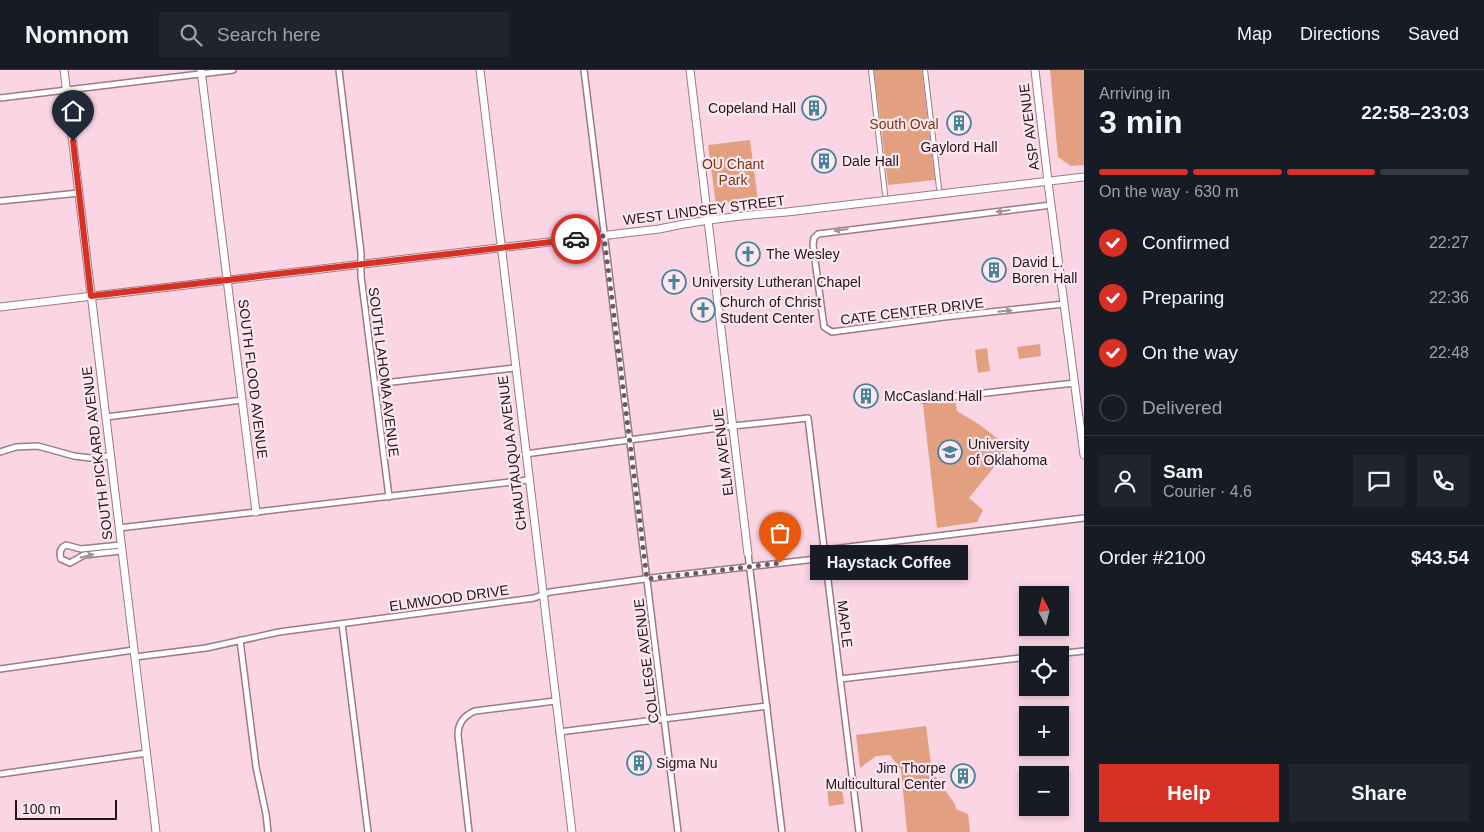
<!DOCTYPE html>
<html lang="en">
<head>
<meta charset="utf-8">
<style>
  :root { --surface:#171b24; --page:#20242c; --text:#f1f3f6; --muted:#9ea1a6; --line:#363941; --accent:#d93025 }
  body { margin:0; font-family:Helvetica,sans-serif; background:var(--page); color:var(--text); height:100vh; display:flex; flex-direction:column; font-size:19px; white-space:nowrap }
  * { box-sizing:border-box; margin:0 }
  p { font-size:16px; color:var(--muted) }
  .icon { flex:none; width:28px; height:28px; fill:none; stroke:currentColor; stroke-width:2; stroke-linecap:round; stroke-linejoin:round }
  .map { position:relative; flex:1; overflow:hidden }
  .sheet { display:flex; flex-direction:column; background:var(--surface); width:400px }
  .sheet>* { flex:none }
  .needle { width:32px; rotate:353deg }
  .tools { position:absolute; left:1019px; top:516px; display:grid; gap:10px }
  .tools a { display:grid; place-items:center; width:50px; height:50px; border-radius:0px; background:var(--surface); box-shadow:0 2px 8px #0003; font-size:25px }
  .scale { position:absolute; left:15px; bottom:12px; width:102px; box-sizing:border-box; padding-left:5px; border:2px solid #22151b; border-top:0; font-size:14px; line-height:18px; white-space:nowrap; color:#22151b; -webkit-text-stroke:4px #fee7f0; paint-order:stroke }
  .pin { position:absolute; display:grid; place-items:center; width:42px; height:42px; color:#fff; margin:-51px -21px; border-radius:50% 50% 50% 0; rotate:-45deg; box-shadow:0 0 5px #0007 }
  .pin .icon { rotate:45deg }
  .courier { position:absolute; display:grid; place-items:center; width:50px; height:50px; margin:-25px; border:4px solid #d93025; border-radius:50%; background:#fff; color:#222; box-shadow:0 1px 6px #0007 }
  .bubble { position:absolute; height:35px; border-radius:0px; background:var(--surface); box-shadow:0 2px 8px #0003; font-size:16px; font-weight:600; line-height:35px; text-align:center }
  .overview em { font-style:normal; font-weight:600 }
  .overview div { display:flex; flex-direction:column-reverse }
  .overview { display:flex; align-items:center; justify-content:space-between; height:85px; padding:0 15px }
  h1 { font-size:32px; font-weight:600; line-height:38px }
  .bar { display:grid; grid-template-columns:repeat(4,1fr); gap:8px 5px; align-content:center; height:60px; padding:0 15px }
  .bar i { height:6px; border-radius:4px; background:var(--line) }
  .bar .on { background:var(--accent) }
  .bar p { grid-column:span 4 }
  .line { display:flex; align-items:center; gap:12px; padding:0 15px; border-top:1px solid var(--line) }
  .line div { flex:1 }
  .round { display:grid; place-items:center; flex:none; width:52px; height:52px; border-radius:0px; background:var(--page) }
  ol { padding:0 15px; list-style:none }
  li { display:flex; align-items:center; gap:15px; height:55px }
  li p { margin-inline-start:auto }
  li .icon { padding:5px; border-radius:50%; background:var(--accent); color:#fff; stroke-width:4 }
  li:last-child { color:var(--muted) }
  li i { width:28px; height:28px; border:2px solid var(--line); border-radius:50% }
  .button { display:flex; gap:10px; margin-top:auto; padding:10px 15px }
  .button a { flex:1; height:58px; border-radius:0px; background:var(--accent); color:#fff; font-size:20px; font-weight:600; line-height:58px; text-align:center }
  .button a+a { background:var(--page); color:var(--text) }
  header { display:flex; align-items:center; gap:30px; box-sizing:border-box; height:70px; padding:0 25px; background:var(--surface); border-bottom:1px solid var(--line) }
  header strong { font-size:24px }
  nav { display:flex; gap:28px; margin-inline-start:auto; font-size:18px }
  .search { width:350px; height:45px; background:var(--page); display:flex; align-items:center; gap:12px; box-sizing:border-box; padding:0 18px; border-radius:0px; color:var(--muted); font-size:19px }
  main { display:flex; flex:1; min-height:0 }
  .map>svg:first-child { display:block }
  .green { fill:#e3a081 }
  .lines { fill:none; stroke-linecap:round; stroke-linejoin:round }
  .pedestrian-casing { stroke:#9c7a87; stroke-width:6 }
  .minor-casing { stroke:#9c7a87; stroke-width:8 }
  .tertiary-casing { stroke:#9c7a87; stroke-width:9 }
  .pedestrian { stroke:#fff; stroke-width:4 }
  .minor { stroke:#fff; stroke-width:5 }
  .tertiary { stroke:#fff; stroke-width:7 }
  .oneway { fill:#9c9698 }
  .done { stroke:#6e5861; stroke-width:5; stroke-dasharray:0 9 }
  .route { stroke:#d93025; stroke-width:6 }
  .labels { text-anchor:middle; stroke-width:4.5; stroke-linejoin:round; paint-order:stroke }
  .poi-label { font-size:14px; fill:#22151b; stroke:#fee7f0; text-anchor:start }
  .park-label { font-size:14px; fill:#7b350c; stroke:#fee7f0 }
  .street-label { font-size:14px; fill:#22151b; stroke:#fee7f0 }
</style>
</head>
<body>
<header>
<strong>Nomnom</strong>
<div class="search"><svg class="icon" aria-label="search" viewBox="0 0 24 24"><circle cx="10" cy="10" r="6"/><path d="M15 15l6 6"/></svg>Search here</div>
<nav><a>Map</a><a>Directions</a><a>Saved</a></nav>
</header>
<main>
<div class="map">
<svg width="1084" height="762" viewBox="0 0 1084 762">
  <rect width="100%" height="100%" fill="#fbd5e4"/>
  <!-- green -->
  <path class="green" d="M874 0H922L935 110 888 115Z
    M1050 0H1084V95L1071 96 1058 87Z
    M750 70 758 130 716 135 708 75Z
    M1040 274 1041 286 1019 289 1017 277Z
    M987 278 990 301 978 303 975 280Z
    M955 331 957 341 980 355 1007 376 1005 379 1007 381 969 428 983 440 977 452 937 458 923 334Z
    M926 656 932 702 955 734 956 739 968 744 970 762H907L901 700 890 685 876 686 860 698 856 665Z
    M841 709 844 734 829 736 826 711Z"/>
  <g class="lines">
    <!-- pedestrian casing -->
    <g class="pedestrian-casing">
      <path id="pedestrian" d="M871 0 885 124
        M925 0 939 118"/>
    </g>
    <!-- minor casing -->
    <g class="minor-casing">
      <path id="minor" d="M339 0 361 183V206L389 427
        M584 0 678 762
        M0 28 233 0
        M0 131 79 123
        M1051 135 818 164 814 168 813 175 824 257 832 262 944 247 1064 234
        M375 314 515 298
        M923 330 1075 313
        M106 347 242 330
        M0 382 16 377 38 376 74 386 90 388 110 386
        M525 384 733 356 808 348 859 762
        M119 458 528 410
        M121 475 81 479 66 475C60 478 59 483 61 489L70 493 84 485 121 481
        M824 480 1084 448
        M748 484 782 762
        M342 554 368 762
        M240 570 256 697 266 744 268 762
        M1048 585 1084 581
        M135 587 206 578 279 562 534 528 550 522 659 507 825 488
        M0 599 134 580
        M840 609 1028 587
        M559 662 767 636
        M0 704 147 683
        M469 762 458 665C458 653 465 645 475 641L555 631"/>
    </g>
    <!-- tertiary casing -->
    <g class="tertiary-casing">
      <path id="tertiary" d="M64 0 156 762
        M201 0 256 442
        M480 0 572 762
        M690 0 748 484
        M1035 0 1049 120 1084 385
        M0 237 659 159C701 150 744 145 787 142L1084 107"/>
    </g>
    <!-- pedestrian -->
    <use href="#pedestrian" class="pedestrian"/>
    <!-- minor -->
    <use href="#minor" class="minor"/>
    <!-- tertiary -->
    <use href="#tertiary" class="tertiary"/>
  </g>
  <!-- one-way arrows -->
  <defs><path id="oneway-solid" d="M-6-.8H1V-3.2L6.5 0L1 3.2V.8H-6Z" transform="scale(1.25)"/></defs>
  <g class="oneway">
    <use href="#oneway-solid" transform="translate(1003 141) rotate(173)"/>
    <use href="#oneway-solid" transform="translate(841 160) rotate(173)"/>
    <use href="#oneway-solid" transform="translate(1005 241) rotate(-6)"/>
    <use href="#oneway-solid" transform="translate(87 486) rotate(-14)"/>
  </g>
  <g class="lines">
    <!-- done -->
    <path class="done" d="M576 169 604 166 647 509 780 493"/>
    <!-- route -->
    <path class="route" d="M73 71 91 226 576 169"/>
  </g>
  <!-- icons -->
  <defs>
    <g id="building-ring" transform="scale(1.25)"><circle r="9.5" fill="#fee7f0" stroke="#458599" stroke-width="1.5"/><path d="M-4-6H4V6H1V3H-1V6H-4ZM-2.5-4.3h1.7v1.8h-1.7ZM.8-4.3h1.7v1.8H.8ZM-2.5-1h1.7V.8h-1.7ZM.8-1h1.7V.8H.8Z" fill="#458599"/></g>
    <g id="church-ring" transform="scale(1.25)"><circle r="9.5" fill="#fee7f0" stroke="#458599" stroke-width="1.5"/><path d="M-1.2-6h2.4v3.5h3.3v2.4h-3.3V6h-2.4V-.1h-3.3v-2.4h3.3Z" fill="#458599"/></g>
    <g id="university-ring" transform="scale(1.25)"><circle r="9.5" fill="#fee7f0" stroke="#458599" stroke-width="1.5"/><path d="M0-5L7-2L0 1L-7-2ZM-4 1L0 2.5L4 1V4Q0 6-4 4Z" fill="#458599"/></g>
  </defs>
  <g fill-rule="evenodd">
    <use href="#building-ring" x="814" y="38"/>
    <use href="#building-ring" x="959" y="53"/>
    <use href="#building-ring" x="824" y="91"/>
    <use href="#church-ring" x="748" y="184"/>
    <use href="#building-ring" x="994" y="200"/>
    <use href="#church-ring" x="674" y="212"/>
    <use href="#church-ring" x="703" y="240"/>
    <use href="#building-ring" x="866" y="326"/>
    <use href="#university-ring" x="950" y="382"/>
    <use href="#building-ring" x="639" y="693"/>
    <use href="#building-ring" x="963" y="706"/>
  </g>
  <g class="labels">
    <!-- poi labels -->
    <g class="poi-label">
      <text x="796" y="43" text-anchor="end">Copeland Hall</text>
      <text x="959" y="82" text-anchor="middle">Gaylord Hall</text>
      <text x="842" y="96">Dale Hall</text>
      <text x="766" y="189">The Wesley</text>
      <text x="1012" y="197">David L.<tspan x="1012" dy="16">Boren Hall</tspan></text>
      <text x="692" y="217">University Lutheran Chapel</text>
      <text x="720" y="237">Church of Christ<tspan x="720" dy="16">Student Center</tspan></text>
      <text x="884" y="331">McCasland Hall</text>
      <text x="968" y="379">University<tspan x="968" dy="16">of Oklahoma</tspan></text>
      <text x="656" y="698">Sigma Nu</text>
      <text x="946" y="703" text-anchor="end">Jim Thorpe<tspan x="946" dy="16">Multicultural Center</tspan></text>
    </g>
    <!-- park labels -->
    <g class="park-label">
      <text x="904" y="59">South Oval</text>
      <text x="733" y="99">OU Chant<tspan x="733" dy="16">Park</tspan></text>
    </g>
    <!-- street labels -->
    <g class="street-label">
      <text transform="translate(1029 57) rotate(-97)" y="5">ASP AVENUE</text>
      <text transform="translate(704 140) rotate(-7)" y="5">WEST LINDSEY STREET</text>
      <text transform="translate(912 241) rotate(-7)" y="5">CATE CENTER DRIVE</text>
      <text transform="translate(384 302) rotate(83)" y="5">SOUTH LAHOMA AVENUE</text>
      <text transform="translate(253 309) rotate(83)" y="5">SOUTH FLOOD AVENUE</text>
      <text transform="translate(723 382) rotate(-97)" y="5">ELM AVENUE</text>
      <text transform="translate(97 383) rotate(-97)" y="5">SOUTH PICKARD AVENUE</text>
      <text transform="translate(512 383) rotate(-97)" y="5">CHAUTAUQUA AVENUE</text>
      <text transform="translate(449 528) rotate(-8)" y="5">ELMWOOD DRIVE</text>
      <text transform="translate(845 554) rotate(83)" y="5">MAPLE</text>
      <text transform="translate(646 591) rotate(-97)" y="5">COLLEGE AVENUE</text>
    </g>
  </g>
</svg>
<div class="tools">
<a><svg class="needle" viewBox="-14 -14 28 28"><path d="M0-13l5 13h-10z" fill="#e53935"/><path d="M0 13l5-13h-10z" fill="#9ea1a6"/></svg></a>
<a><svg class="icon" aria-label="locate" viewBox="0 0 24 24"><circle cx="12" cy="12" r="6"/><path d="M12 2v4M12 18v4M2 12h4M18 12h4"/></svg></a>
<a>+</a>
<a>−</a>
</div>
<div class="scale">100 m</div>
<div class="pin" style="left:780px;top:493px;background:#ea580c"><svg class="icon" aria-label="bag" viewBox="0 0 24 24"><path d="M5 8h14l-1 12H6zM9 8a3 3 0 0 1 6 0"/></svg></div>
<div class="pin" style="left:73px;top:71px;background:#1f2937"><svg class="icon" aria-label="home" viewBox="0 0 24 24"><path d="M3 11l9-7 9 7M6 9v11h12V9"/></svg></div>
<div class="courier" style="left:576px;top:169px"><svg class="icon" aria-label="car" viewBox="0 0 24 24"><path d="M5 17H2v-5l4-1 3-4h7l3 4 3 1v5h-3M9 17h6M6 11h13"/><circle cx="7" cy="17" r="2"/><circle cx="17" cy="17" r="2"/></svg></div>
<div class="bubble" style="left:810px;top:475px;width:158px">Haystack Coffee</div>
</div>
<section class="sheet">
<div class="overview"><div><h1>3 min</h1><p>Arriving in</p></div><em>22:58–23:03</em></div>
<div class="bar"><i class="on"></i><i class="on"></i><i class="on"></i><i></i><p>On the way · 630 m</p></div>
<ol>
<li><svg class="icon" aria-label="check" viewBox="0 0 24 24"><path d="M5 12l5 5 9-10"/></svg>Confirmed<p>22:27</p></li>
<li><svg class="icon" aria-label="check" viewBox="0 0 24 24"><path d="M5 12l5 5 9-10"/></svg>Preparing<p>22:36</p></li>
<li><svg class="icon" aria-label="check" viewBox="0 0 24 24"><path d="M5 12l5 5 9-10"/></svg>On the way<p>22:48</p></li>
<li><i></i>Delivered</li>
</ol>
<div class="line" style="height:90px"><a class="round"><svg class="icon" aria-label="person" viewBox="0 0 24 24"><circle cx="12" cy="8" r="4"/><path d="M4 21q1-7 8-7t8 7"/></svg></a><div><b>Sam</b><p>Courier · 4.6</p></div><a class="round"><svg class="icon" aria-label="chat" viewBox="0 0 24 24"><path d="M4 5h16v11H9l-5 4z"/></svg></a><a class="round"><svg class="icon" aria-label="phone" viewBox="0 0 24 24"><path d="M5 4h4l2 5-3 2q2 4 5 5l2-3 5 2v4C11 20 4 13 5 4z"/></svg></a></div>
<div class="line" style="height:65px"><div>Order #2100</div><b>$43.54</b></div>
<div class="button"><a>Help</a><a>Share</a></div>
</section>
</main>
</body>
</html>
